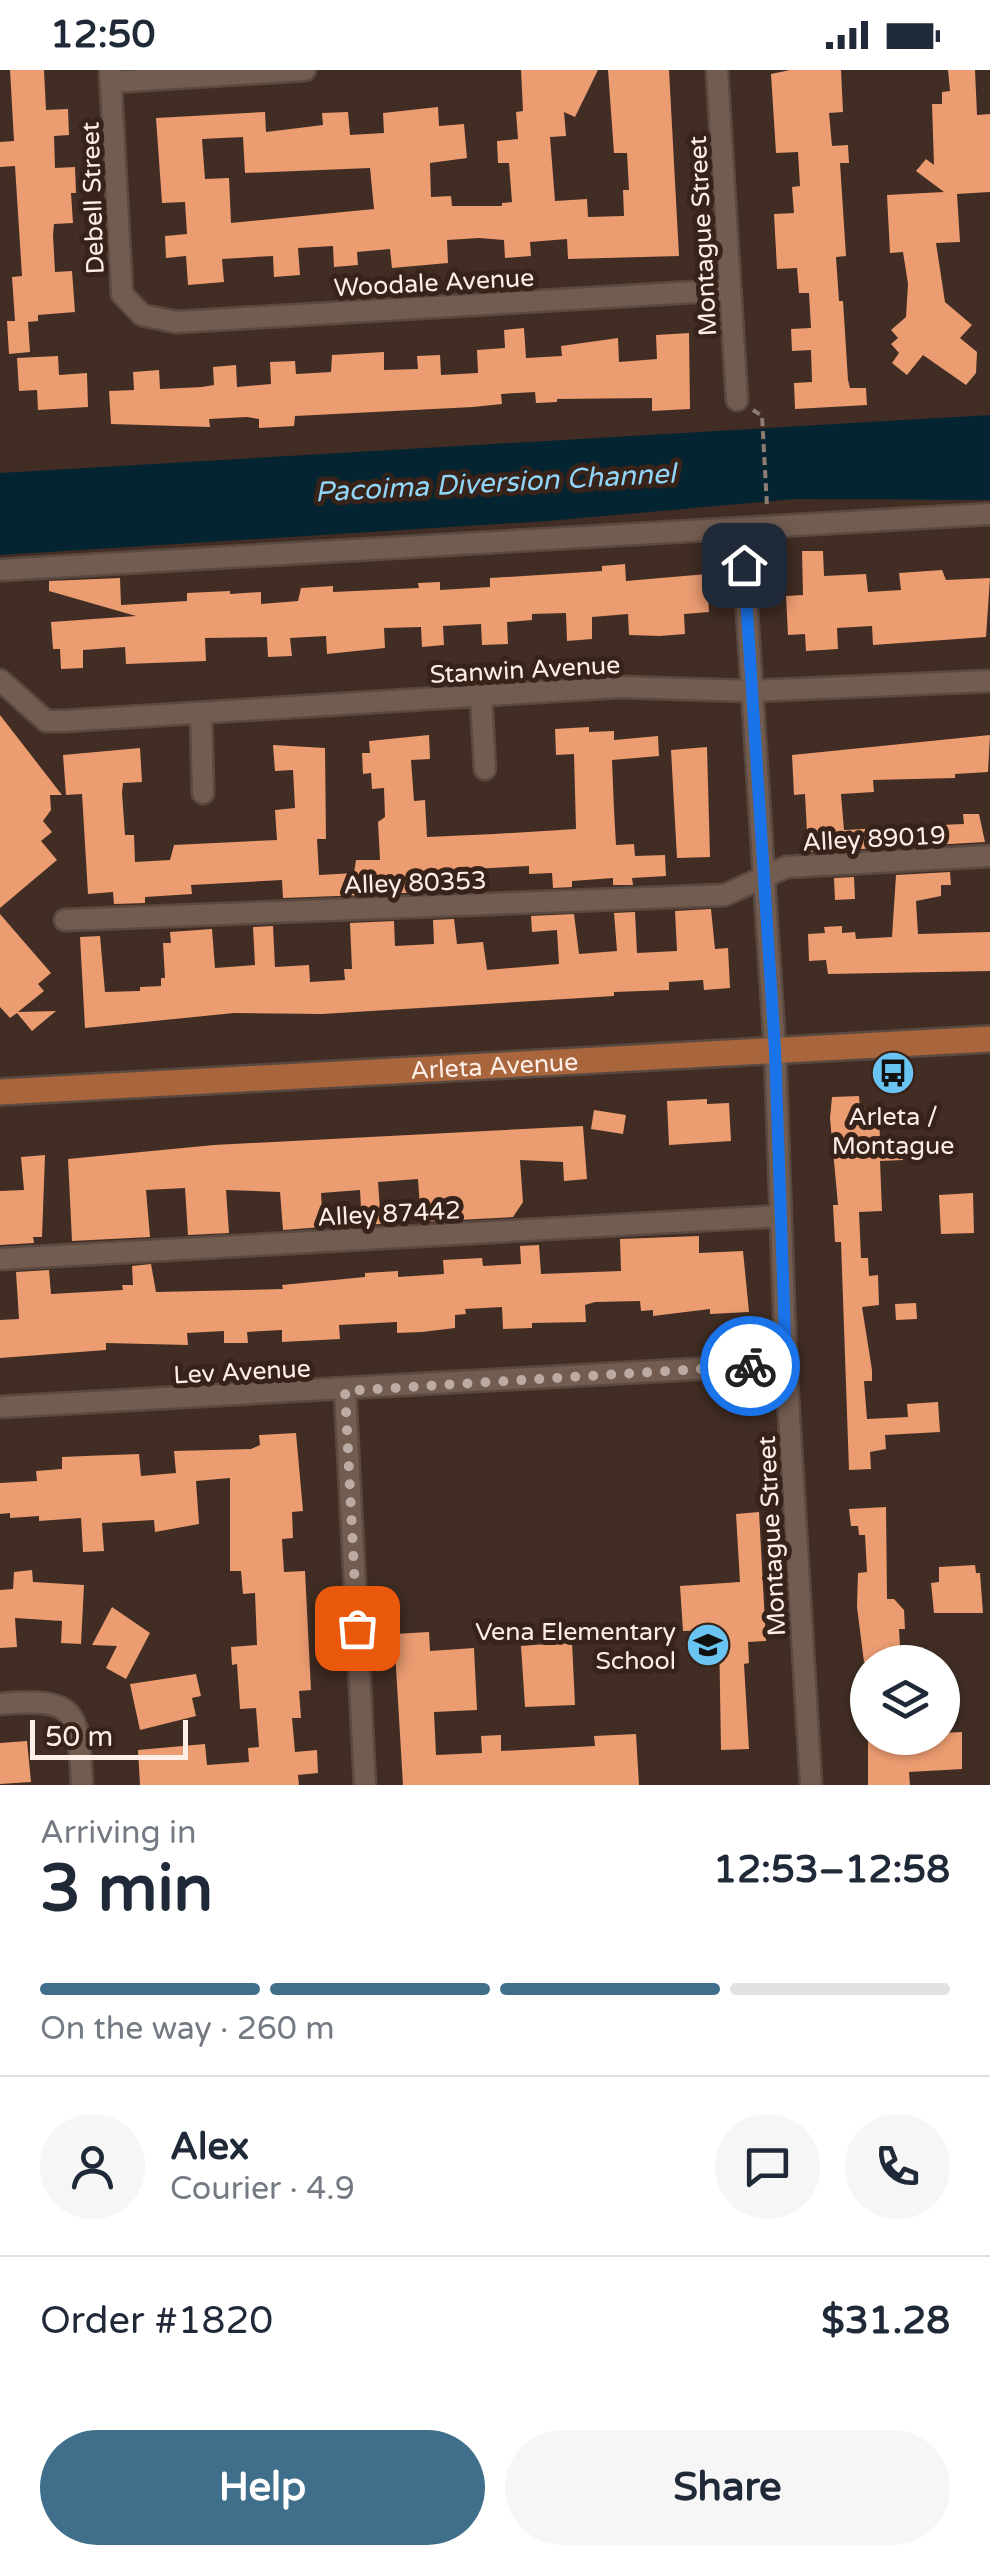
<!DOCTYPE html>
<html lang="en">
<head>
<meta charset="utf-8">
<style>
  :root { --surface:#fff; --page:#f6f6f7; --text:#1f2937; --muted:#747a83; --line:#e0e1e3; --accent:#406f8b }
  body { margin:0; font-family:"Varela Round",sans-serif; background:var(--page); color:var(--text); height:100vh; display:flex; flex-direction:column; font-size:38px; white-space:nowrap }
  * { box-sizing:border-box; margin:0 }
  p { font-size:32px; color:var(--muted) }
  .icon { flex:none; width:55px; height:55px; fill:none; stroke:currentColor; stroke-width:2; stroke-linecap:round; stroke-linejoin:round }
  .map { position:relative; height:1715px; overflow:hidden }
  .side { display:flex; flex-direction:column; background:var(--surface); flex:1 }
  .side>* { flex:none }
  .controls { position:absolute; left:850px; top:1575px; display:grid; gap:20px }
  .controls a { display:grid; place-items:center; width:110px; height:110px; border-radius:50%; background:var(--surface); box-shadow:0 2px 8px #0004; font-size:50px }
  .scale { position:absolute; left:30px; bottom:25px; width:158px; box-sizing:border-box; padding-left:10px; border:5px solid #fdefe8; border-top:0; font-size:28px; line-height:35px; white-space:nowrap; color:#fdefe8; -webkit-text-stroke:8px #372319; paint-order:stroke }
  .pin { position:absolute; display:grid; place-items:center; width:85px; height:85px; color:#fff; margin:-42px; border-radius:20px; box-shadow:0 5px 15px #0006 }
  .courier { position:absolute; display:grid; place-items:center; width:100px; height:100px; margin:-50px; border:8px solid #1a73e8; border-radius:50%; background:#fff; color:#222; box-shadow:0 2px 12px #0007 }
  .overview em { font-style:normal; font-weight:700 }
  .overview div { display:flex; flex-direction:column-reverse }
  .overview { display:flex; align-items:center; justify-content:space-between; height:170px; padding:0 40px }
  h1 { font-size:65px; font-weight:700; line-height:75px }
  .bar { display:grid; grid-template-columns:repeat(4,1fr); gap:15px 10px; align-content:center; height:120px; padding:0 40px }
  .bar i { height:12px; border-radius:8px; background:var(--line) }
  .bar .current { background:var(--accent) }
  .bar p { grid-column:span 4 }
  .line { display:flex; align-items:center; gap:25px; padding:0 40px; border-top:2px solid var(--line) }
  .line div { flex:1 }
  .round { display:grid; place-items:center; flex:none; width:105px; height:105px; border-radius:52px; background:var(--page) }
  .cta { display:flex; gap:20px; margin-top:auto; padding:20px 40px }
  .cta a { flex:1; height:115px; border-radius:60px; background:var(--accent); color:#fff; font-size:40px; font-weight:700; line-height:115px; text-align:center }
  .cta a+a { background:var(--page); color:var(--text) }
  .status { display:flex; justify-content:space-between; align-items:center; height:70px; padding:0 50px; background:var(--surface); direction:ltr }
  .status svg { height:28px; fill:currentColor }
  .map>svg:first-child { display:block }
  .water { fill:#052432 }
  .building { fill:#eb9c71; fill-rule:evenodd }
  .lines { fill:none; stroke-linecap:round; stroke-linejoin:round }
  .minor-casing { stroke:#5a4940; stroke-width:25 }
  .major-casing { stroke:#5a4940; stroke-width:30 }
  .path { stroke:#8e7c73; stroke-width:4; stroke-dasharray:8 5; stroke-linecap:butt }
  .minor { stroke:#725c50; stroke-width:20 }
  .major { stroke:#a9663d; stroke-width:25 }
  .done { stroke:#bbaba3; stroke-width:10; stroke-dasharray:0 18 }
  .route { stroke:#1a73e8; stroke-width:12 }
  .labels { text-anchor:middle; stroke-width:10; stroke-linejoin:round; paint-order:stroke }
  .street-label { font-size:25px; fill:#fdefe8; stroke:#372319 }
  .poi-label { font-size:25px; fill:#fdefe8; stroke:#372319 }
  .water-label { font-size:28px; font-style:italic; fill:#91d5f9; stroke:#372319 }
</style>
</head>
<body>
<div class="status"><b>12:50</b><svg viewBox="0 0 49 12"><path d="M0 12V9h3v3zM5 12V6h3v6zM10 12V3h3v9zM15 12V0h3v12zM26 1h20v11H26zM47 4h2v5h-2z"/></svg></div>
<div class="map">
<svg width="990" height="1715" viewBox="0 0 990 1715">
  <rect width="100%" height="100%" fill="#412d23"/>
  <!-- water -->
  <path class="water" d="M990 345V430L795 429 548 451 0 485V403Z"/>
  <!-- building -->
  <path class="building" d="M10 0H44L46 40 68 39 69 65 54 66 55 98 75 97 76 123H71L73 153 54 154 53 165 55 202 72 201 75 242 38 245V251L28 252 30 282 9 284 7 251H15L12 207 22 206 15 96 0 97V72L14 71Z
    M521 0H598L575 47 564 42 566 66 550 67 555 131 587 129 588 147 624 146 623 120H629L627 83H614L608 0H669L679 186 568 189 567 169 530 172 531 186 505 188 504 170 479 168 447 170 448 193 392 198 390 179 357 182 358 195 334 197 333 176 298 178 300 205 274 207 273 186 222 189 224 212 188 215 186 186 166 188 165 166 187 164 185 132 162 133 156 48 265 42 266 62 323 55 322 43 348 42 350 65 384 63 383 43 438 37 439 56 464 54 467 88 430 93 431 127 451 126 452 136H502V133L512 132 509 93H498L497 71 518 69 516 42 523 41ZM243 67 245 103 370 98 374 139 231 153 229 108 205 109 202 69Z
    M790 0H841L843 42 829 43 832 76 848 75 849 93H840L846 186 836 187 839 231H843L848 310 850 318H866L867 335 795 339 794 313 812 312 811 280 792 281 791 259 811 258 809 223H799L797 198 777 199 774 144 794 143 792 117 800 116 798 82 776 83 771 4Z
    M948 0H975L977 45 990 44V122L957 124 960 172 936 173 945 232 972 255 960 268 977 282 976 303 966 315 923 285 907 305 892 293 899 283 891 274 898 268 891 260 906 247 908 214 903 182 890 183 887 125 944 122 916 101 926 89 934 95 932 34H942V22L950 21Z
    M524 258 526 288 562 286 561 276 618 268 619 292 657 289 656 265 689 263 690 339 652 341V328L557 329V332L536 333 535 322 501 324 502 334 473 337 295 346 294 356 259 358V349L247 347 209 349 210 357 111 354 109 321 134 320 133 302 159 300 160 319 202 317 214 315 213 297 236 295 237 317 271 314 270 292 295 291 296 304 331 302 332 285 384 282V300L418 299 417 286 440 285 441 305 478 303 477 280 505 278 504 260Z
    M58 286 59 305 87 303 88 337 38 340 37 320 19 321 17 288Z
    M802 481H823L824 506 866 504 868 522 901 520 899 503 942 500 946 510 990 508 986 567 873 575 872 556 837 558 838 579 806 581 805 564 788 565 786 526 803 525Z
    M625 494 626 511 707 504 709 542 684 544 685 564 660 566 629 565 628 544 592 547V569L567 571 566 543 532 544V550L507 552 508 574 482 575 481 554 443 556 444 575 422 577 421 557 384 558 385 578 327 584 326 566 290 568 292 586 268 587 267 567 205 568 206 591 126 594 125 577 83 580V598L61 599 60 579H53L51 552 136 546 49 521V511L120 508 121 535 187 531V523L230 521V524L261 522V534L298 531 301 518 333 516V522L419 518 418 513 440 512V520L490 517V508L602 501V496Z
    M0 645 62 725H50L51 740 43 751 52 762 41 771 57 790 0 838Z
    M589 657V662L614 661V670L658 666 659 686 612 690 614 740 616 775 634 774 635 786 665 785 666 806 632 808 633 815H613V808L572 811V817L553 818 552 803 529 804V796L452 800V805L427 807 428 821 392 824 283 828 282 810 191 815 192 824 145 827V833L114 834 113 822 88 824 82 724 66 725 63 685 140 678 142 712 123 713 122 723 125 765H134L135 792 170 790 174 775 277 770 275 740 295 738 293 700 275 701 273 675 325 678 326 769H317L319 805 354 803 356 790H380L378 752 385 747 384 718 372 719 371 703 363 704 362 683H370L369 671 429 665 430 689 411 690 414 731 425 730 427 767 494 764 576 759 574 684 556 685 555 659Z
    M990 665 988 702 955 704V708L873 710 874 722 841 724 844 760 902 757 903 768 941 766 940 755 964 754 963 744H979L985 772 808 782 805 724 794 725 792 685Z
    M707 677 710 787 677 788 671 680Z
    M950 802 951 815H941V826L916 831 918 864 990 862V901L828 904 826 890 809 891 808 864 825 863 824 857 842 856V863L855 862 856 869 892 867 896 805Z
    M854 807 855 829 835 830 834 808Z
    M711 839 715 879 728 878 730 918 704 920 703 910 669 912V920L614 922V926L322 944 234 943 85 958 80 867 100 866 105 922 140 921V917L161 916V908H165L163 873H171L170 862 212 859 215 898 255 895 253 857 273 856 275 897 309 895 310 912 345 910 344 899H352L350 853 394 851 395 876 434 874 433 850 454 849 457 874 483 872 487 900 559 894 557 860 532 862 531 846 574 844 579 884 617 881 614 843 635 842 637 883 677 881 675 841Z
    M0 844 51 903 38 914 44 921 18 942 56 941 32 961 17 943 10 948 0 937Z
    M859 1026 860 1039 879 1038 880 1071 902 1070 903 1090 880 1091 882 1141 859 1142 861 1188H868L869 1206 878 1205 879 1235 862 1237 872 1300V1311H864L867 1349 908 1347 907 1334 938 1332 940 1362 885 1365 886 1379 870 1382 871 1399 849 1400 841 1172H835L833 1135H838L830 1048 832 1027Z
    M707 1029V1034L729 1033 731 1071 669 1075 667 1031Z
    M594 1040 626 1045 623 1064 591 1059Z
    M583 1056 587 1109 564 1111 563 1092 520 1090 523 1132 513 1147 421 1152 418 1109 378 1112 381 1154 362 1155 360 1120 321 1123 323 1157 283 1160 280 1122 226 1120 229 1163 188 1165 185 1118 146 1120 150 1167 72 1171 68 1089 214 1075Z
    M45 1085 42 1167H33L34 1173 0 1175V1121L24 1120 21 1087Z
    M973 1123 974 1163 941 1164 939 1125Z
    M699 1166V1183L743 1181 749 1242 710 1244V1239L653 1246V1240L641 1241 640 1231 595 1232 585 1235 586 1252 532 1253V1258L503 1259 502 1237 465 1239 466 1244 455 1245V1258L422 1262 397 1263V1252L339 1255 340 1269 282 1272V1260L247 1262 248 1273H224V1261L187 1263 188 1275 106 1273V1280L0 1288V1250L19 1249 16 1202 49 1200 51 1224 123 1220 122 1215H133L132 1196 151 1194 156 1222 283 1219 282 1215 365 1207V1203L398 1201V1207L444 1204 443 1190 482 1188 483 1196 521 1194 520 1176 539 1175 541 1204 621 1201 620 1169Z
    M916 1233 917 1249 896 1250 895 1234Z
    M296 1363 303 1441 292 1442 293 1468 282 1469 284 1502 305 1501 311 1620 299 1621 301 1648H292L295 1682 317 1680 318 1703 298 1705 299 1715H140L138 1680 205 1674 207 1695 249 1692 248 1678 259 1677 256 1638 240 1639 237 1594 232 1595 231 1577 257 1575 255 1523 243 1524 241 1501H230V1408L196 1411 199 1454 155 1462 154 1450 102 1453 104 1481 83 1482 81 1448 39 1451V1446L10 1448V1443L0 1444V1413L37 1411 36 1401 62 1399V1387L85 1386 139 1384 141 1406 176 1403 174 1381 251 1379 260 1375 259 1365Z
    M886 1437 887 1529H894L904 1540 905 1559H899L901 1592H864L857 1537 858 1503 867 1502 865 1465H859L858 1456H851L849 1439Z
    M759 1442 766 1571 748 1572 749 1593 744 1594 749 1679 721 1680 719 1560 683 1561 680 1516 740 1512 736 1444Z
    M975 1495 976 1503H980L983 1543H934L931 1513 939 1512V1497Z
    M32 1500 33 1512 84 1515 81 1574 61 1573 62 1551 15 1548 17 1577 0 1578V1520L13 1519 14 1502Z
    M112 1537 150 1563 126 1609 106 1598 117 1576 92 1575Z
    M429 1562 430 1581 474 1578 477 1640 434 1642 436 1685 482 1683 481 1666 501 1665V1681L595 1676 594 1666 636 1664 639 1715H403L394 1564Z
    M572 1572 575 1635 525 1637 521 1576Z
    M196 1604 201 1626 192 1628 196 1646 140 1660 130 1614Z
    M962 1662V1699L909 1702 910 1715H868V1668H942V1663Z
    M27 1671 31 1712 0 1714V1673Z"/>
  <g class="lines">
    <!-- minor casing -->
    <g class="minor-casing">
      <path id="minor" d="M110 0 122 224 142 245 176 252 730 220
        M717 0 737 330
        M111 12 305 0
        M744 495 775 980 786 1294 811 1715
        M0 500 990 444
        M0 610 46 651H64L620 617 750 621 990 611
        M481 627 485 699
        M201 644 203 723
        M65 850 725 825 786 797 990 786
        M0 1189 781 1146
        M345 1321 365 1715
        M0 1337 786 1294
        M0 1634C80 1627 78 1642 82 1715"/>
    </g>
    <!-- major casing -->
    <g class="major-casing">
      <g id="major">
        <path id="s1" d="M0 1022 990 969"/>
      </g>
    </g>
    <!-- path -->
    <path class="path" d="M753 340 762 346 767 436"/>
    <!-- minor -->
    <use href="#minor" class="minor"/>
    <!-- major -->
    <use href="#major" class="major"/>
  </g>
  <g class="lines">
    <!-- done -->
    <path class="done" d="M357 1558 345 1321 750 1296"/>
    <!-- route -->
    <path class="route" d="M744 495 775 980 786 1294 750 1296"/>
  </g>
  <!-- icons -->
  <defs>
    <g id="bus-disc" transform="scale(2.25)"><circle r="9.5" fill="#69c4f1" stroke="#372319"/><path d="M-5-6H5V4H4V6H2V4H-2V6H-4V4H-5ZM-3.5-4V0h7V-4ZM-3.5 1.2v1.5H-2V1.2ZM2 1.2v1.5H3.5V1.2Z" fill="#111"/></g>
    <g id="school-disc" transform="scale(2.25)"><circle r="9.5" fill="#69c4f1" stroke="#372319"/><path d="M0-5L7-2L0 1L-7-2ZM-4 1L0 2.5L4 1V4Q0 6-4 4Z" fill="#111"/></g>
  </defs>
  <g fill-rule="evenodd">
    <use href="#bus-disc" x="893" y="1003"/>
    <use href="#school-disc" x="708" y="1575"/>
  </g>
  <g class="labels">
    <!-- street labels -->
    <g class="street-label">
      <text transform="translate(92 128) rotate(-92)" y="9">Debell Street</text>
      <text transform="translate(702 166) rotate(-93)" y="9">Montague Street</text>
      <text transform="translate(434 212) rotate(-3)" y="9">Woodale Avenue</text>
      <text transform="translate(525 599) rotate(-3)" y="9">Stanwin Avenue</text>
      <text transform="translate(874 768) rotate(-3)" y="9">Alley 89019</text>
      <text transform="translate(415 812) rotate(-2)" y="9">Alley 80353</text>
      <text dy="9" stroke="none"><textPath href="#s1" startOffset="495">Arleta Avenue</textPath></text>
      <text transform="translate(389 1143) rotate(-3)" y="9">Alley 87442</text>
      <text transform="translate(242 1301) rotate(-3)" y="9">Lev Avenue</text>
      <text transform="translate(771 1466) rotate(-93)" y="9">Montague Street</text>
    </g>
    <!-- poi labels -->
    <g class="poi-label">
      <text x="893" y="1055">Arleta /<tspan x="893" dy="29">Montague</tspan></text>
      <text x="676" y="1570" text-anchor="end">Vena Elementary<tspan x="676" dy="29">School</tspan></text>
    </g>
    <!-- water labels -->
    <g class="water-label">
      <text transform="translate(495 412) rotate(-3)" y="10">Pacoima Diversion Channel</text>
    </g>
  </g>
</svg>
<div class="controls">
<a><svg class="icon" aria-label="layers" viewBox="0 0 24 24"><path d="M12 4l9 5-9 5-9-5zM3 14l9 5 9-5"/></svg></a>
</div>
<div class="scale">50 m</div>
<div class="pin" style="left:357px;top:1558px;background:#ea580c"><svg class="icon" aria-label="bag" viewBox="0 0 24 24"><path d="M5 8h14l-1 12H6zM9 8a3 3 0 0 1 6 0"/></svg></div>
<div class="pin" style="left:744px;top:495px;background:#1f2937"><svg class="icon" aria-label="home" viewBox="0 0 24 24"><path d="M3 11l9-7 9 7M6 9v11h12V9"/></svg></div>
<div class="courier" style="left:750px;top:1296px"><svg class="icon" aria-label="bike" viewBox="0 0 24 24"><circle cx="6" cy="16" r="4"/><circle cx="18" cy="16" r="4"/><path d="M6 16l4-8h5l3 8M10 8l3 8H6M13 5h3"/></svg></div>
</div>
<section class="side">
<div class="overview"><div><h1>3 min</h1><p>Arriving in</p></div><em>12:53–12:58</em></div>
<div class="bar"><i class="current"></i><i class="current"></i><i class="current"></i><i></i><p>On the way · 260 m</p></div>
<div class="line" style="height:180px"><a class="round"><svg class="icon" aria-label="person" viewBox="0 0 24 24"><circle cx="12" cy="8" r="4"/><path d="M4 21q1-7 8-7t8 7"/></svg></a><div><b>Alex</b><p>Courier · 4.9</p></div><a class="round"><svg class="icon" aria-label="chat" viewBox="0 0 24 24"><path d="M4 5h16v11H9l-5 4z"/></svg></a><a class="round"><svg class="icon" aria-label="phone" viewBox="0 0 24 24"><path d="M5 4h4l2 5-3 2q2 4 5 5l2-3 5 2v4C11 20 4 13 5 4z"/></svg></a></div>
<div class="line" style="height:130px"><div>Order #1820</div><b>$31.28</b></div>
<div class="cta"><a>Help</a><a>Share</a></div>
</section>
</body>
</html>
